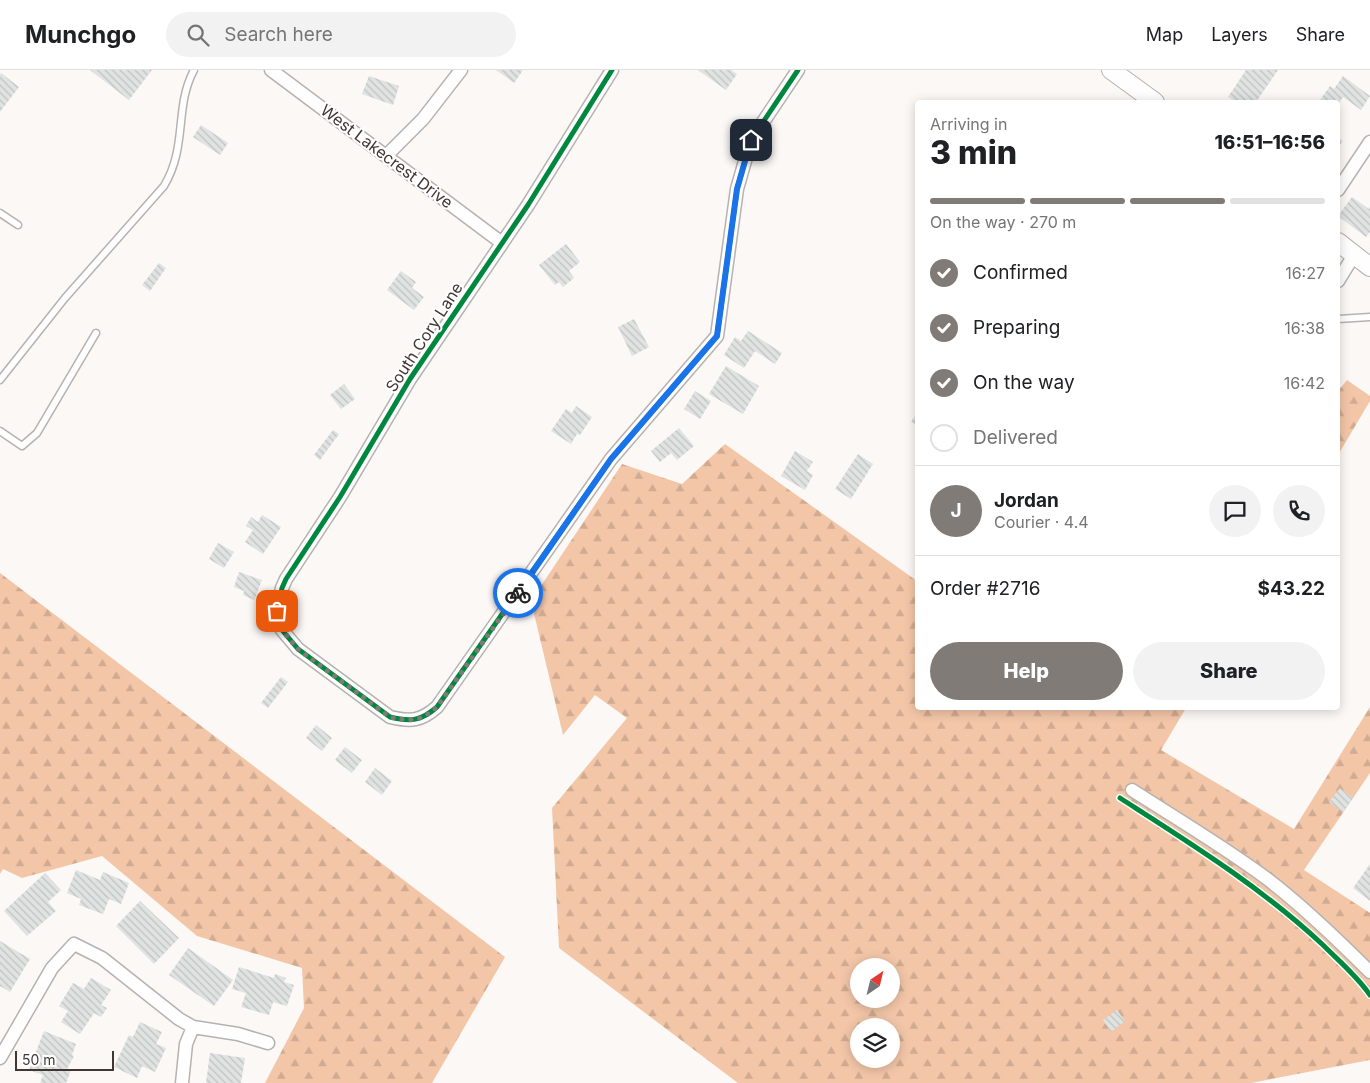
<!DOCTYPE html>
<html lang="en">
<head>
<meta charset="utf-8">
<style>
  :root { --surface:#fff; --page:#f2f2f2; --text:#202124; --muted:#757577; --line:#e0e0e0; --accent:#817b77 }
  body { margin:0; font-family:Inter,sans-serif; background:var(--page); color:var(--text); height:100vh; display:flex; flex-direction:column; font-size:19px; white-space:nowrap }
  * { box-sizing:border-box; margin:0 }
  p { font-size:16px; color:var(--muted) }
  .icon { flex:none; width:28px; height:28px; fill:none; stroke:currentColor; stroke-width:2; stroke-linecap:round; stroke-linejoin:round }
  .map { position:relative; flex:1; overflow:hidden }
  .drawer { position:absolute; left:915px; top:30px; width:425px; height:610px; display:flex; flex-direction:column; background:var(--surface); border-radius:5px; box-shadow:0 2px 12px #0003 }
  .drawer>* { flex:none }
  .needle { width:32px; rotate:35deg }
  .controls { position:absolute; left:850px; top:888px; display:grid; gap:10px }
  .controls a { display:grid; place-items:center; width:50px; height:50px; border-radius:50%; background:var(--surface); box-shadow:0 2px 12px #0003; font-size:25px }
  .scale { position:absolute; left:15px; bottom:12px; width:99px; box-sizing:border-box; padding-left:5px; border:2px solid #403732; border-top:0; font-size:14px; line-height:18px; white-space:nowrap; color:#403732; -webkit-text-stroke:4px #fff; paint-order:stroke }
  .pin { position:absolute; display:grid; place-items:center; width:42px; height:42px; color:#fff; margin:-21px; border-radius:10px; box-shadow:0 2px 8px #0006 }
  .courier { position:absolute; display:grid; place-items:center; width:50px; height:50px; margin:-25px; border:4px solid #1a73e8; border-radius:50%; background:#fff; color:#222; box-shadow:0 1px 6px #0007 }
  .headline em { font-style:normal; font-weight:800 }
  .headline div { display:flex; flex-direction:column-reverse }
  .headline { display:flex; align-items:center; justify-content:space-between; height:85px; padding:0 15px }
  h1 { font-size:32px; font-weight:800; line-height:38px }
  .bar { display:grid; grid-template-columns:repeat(4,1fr); gap:8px 5px; align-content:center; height:60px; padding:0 15px }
  .bar i { height:6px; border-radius:4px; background:var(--line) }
  .bar .current { background:var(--accent) }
  .bar p { grid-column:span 4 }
  .line { display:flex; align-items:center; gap:12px; padding:0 15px; border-top:1px solid var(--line) }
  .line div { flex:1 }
  .round { display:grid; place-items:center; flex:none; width:52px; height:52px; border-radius:26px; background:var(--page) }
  ol { padding:0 15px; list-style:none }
  li { display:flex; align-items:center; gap:15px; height:55px }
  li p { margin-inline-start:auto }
  li .icon { padding:5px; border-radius:50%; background:var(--accent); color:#fff; stroke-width:4 }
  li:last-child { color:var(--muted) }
  li i { width:28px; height:28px; border:2px solid var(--line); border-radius:50% }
  .cta { display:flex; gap:10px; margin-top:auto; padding:10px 15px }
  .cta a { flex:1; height:58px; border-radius:30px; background:var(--accent); color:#fff; font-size:20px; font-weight:800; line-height:58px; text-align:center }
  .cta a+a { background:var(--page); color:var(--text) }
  header { display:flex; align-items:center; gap:30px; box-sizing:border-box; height:70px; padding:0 25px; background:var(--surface); border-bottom:1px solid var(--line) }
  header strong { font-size:24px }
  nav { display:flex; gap:28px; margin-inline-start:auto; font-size:18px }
  .search { width:350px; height:45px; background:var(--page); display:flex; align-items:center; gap:12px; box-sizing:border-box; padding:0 18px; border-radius:28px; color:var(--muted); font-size:19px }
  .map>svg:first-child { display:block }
  .forest { fill:url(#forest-firs); fill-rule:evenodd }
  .building { fill:url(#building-back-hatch) }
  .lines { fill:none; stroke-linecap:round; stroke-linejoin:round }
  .lane-casing { stroke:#b7b2af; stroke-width:9 }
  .street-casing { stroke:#b7b2af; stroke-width:15 }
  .secondary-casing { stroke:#b7b2af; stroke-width:20 }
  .lane { stroke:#fefefe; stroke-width:6 }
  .street { stroke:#fefefe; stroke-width:12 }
  .secondary { stroke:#fefefe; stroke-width:18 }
  .cycleway-casing { stroke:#fff; stroke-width:8 }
  .cycleway { stroke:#00873e; stroke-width:5 }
  .done { stroke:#817b77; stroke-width:5; stroke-dasharray:0 9 }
  .route { stroke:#1a73e8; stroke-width:6 }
  .labels { text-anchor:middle; stroke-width:4; stroke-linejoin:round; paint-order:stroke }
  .street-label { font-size:16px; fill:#403732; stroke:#fff }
</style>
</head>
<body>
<header>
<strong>Munchgo</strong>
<div class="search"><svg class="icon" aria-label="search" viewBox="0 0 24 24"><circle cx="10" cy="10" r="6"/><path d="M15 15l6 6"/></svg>Search here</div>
<nav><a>Map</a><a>Layers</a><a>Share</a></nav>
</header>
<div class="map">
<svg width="1370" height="1013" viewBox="0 0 1370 1013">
  <defs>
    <pattern id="forest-firs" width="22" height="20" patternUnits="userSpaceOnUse" patternTransform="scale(1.25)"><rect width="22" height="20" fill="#f3c6a8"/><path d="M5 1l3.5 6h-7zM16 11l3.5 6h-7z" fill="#d1ab91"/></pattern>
    <pattern id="building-back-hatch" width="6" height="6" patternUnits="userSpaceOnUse" patternTransform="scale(1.25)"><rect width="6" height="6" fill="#dfe3e1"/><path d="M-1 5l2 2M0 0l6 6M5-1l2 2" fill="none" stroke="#c0c3c2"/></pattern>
  </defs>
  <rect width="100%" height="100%" fill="#fbf8f6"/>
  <!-- forest -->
  <path class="forest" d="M1347 310 1370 326V331L1338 385V321Z
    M725 374 917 511 918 638H1186L1161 680 1294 759 1370 637V703L1304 800 1370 843V990L1251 1013H738L559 878 552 738 627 648 595 625 563 665 531 531 622 394 682 414ZM859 896H891V929H859ZM859 956H891V989H859Z
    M0 503 505 887 432 1013H265L304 938 302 898 197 866 102 786 22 808 3 799 0 804Z"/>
  <!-- building -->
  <path class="building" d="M90 0H152L129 30Z
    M496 0H523L514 13Z
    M698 0H731L737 4 726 20Z
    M1246 0H1278L1256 32H1237L1228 27Z
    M1 3 19 17 0 42V5Z
    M369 6 399 16 393 35 362 24Z
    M1343 6 1370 26 1361 40 1343 27 1338 35V32H1323L1320 30 1330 16 1334 19Z
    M201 55 228 73 220 85 193 67Z
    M1338 67 1343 71 1338 77Z
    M1352 127 1369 139 1370 137V162L1366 167 1338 146Z
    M566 174 580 192 569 201 574 208 563 217 559 212 555 215 539 195Z
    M159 193 166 198 150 221 142 215Z
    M401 201 416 212 412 218 424 227 414 240 387 220Z
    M634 249 649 277 632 286 618 257Z
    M748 261 782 283 775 294 755 281 744 298 724 285 735 267 741 271Z
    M726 296 759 316 743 344 709 324Z
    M344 314 355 329 341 339 330 325Z
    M695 321 711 331 700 349 684 339Z
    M576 336 592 347 580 365 577 364 571 374 551 361 566 339 572 343Z
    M918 341V356L911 352Z
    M679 358 694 376 677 390 671 383 660 392 651 381Z
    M333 360 339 364 320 390 314 385Z
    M795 381 813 392 807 401 813 405 805 420 781 406Z
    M858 384 873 394 851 429 835 419Z
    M262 445 281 457 263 484 245 472 253 460 246 456 251 447 258 452Z
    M218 473 234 482 224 498 209 489Z
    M239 502 262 510 254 530 243 525 244 521 234 517Z
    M281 607 288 612 268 638 261 633Z
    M316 655 332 668 322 681 306 668Z
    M345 677 362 690 352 703 335 690Z
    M375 698 392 711 382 725 365 712Z
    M1340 718 1353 728 1343 742 1329 732Z
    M1370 794V831L1353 818Z
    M76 800 100 810 103 802 129 813 121 834 109 829 103 844 79 835 81 829 67 823Z
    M45 803 61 820 48 832 56 841 27 866 4 841Z
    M140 831 179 868 154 894 116 856Z
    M0 871 30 889 10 922 0 916Z
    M188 878 233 910 214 936 169 905Z
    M239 897 274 908 275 904 286 908 284 912 294 915 287 936 273 932 269 945 241 937 246 923 232 919Z
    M91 908 111 920 101 935 107 938 101 947 94 943 80 964 61 952 68 941 59 936 73 913 84 919Z
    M1117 940 1125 951 1111 962 1103 950Z
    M140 952 162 962 156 974 166 978 155 1002 142 996 137 1008 114 997 129 965 133 967Z
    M44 961 76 974 72 985 74 986 67 999 71 1000 66 1013H40L43 1005 29 1000Z
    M210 983 245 988 241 1013H206Z"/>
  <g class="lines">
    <!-- lane casing -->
    <g class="lane-casing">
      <path id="lane" d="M0 143 18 155
        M1338 249 1370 247
        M0 310 65 228 164 116C188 76 174 37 194 0
        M0 361 22 376 37 363 96 263"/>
    </g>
    <!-- street casing -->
    <g class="street-casing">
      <path id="street" d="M271 0 502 173
        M612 0 528 135 410 309 340 427 286 509 282 518 277 541 282 560 298 579 390 647C411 652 421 651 437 637L611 389 717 266 737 119 751 70 798 0
        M387 85 423 49 461 0
        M1338 120 1370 72
        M1338 211 1354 185
        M1132 720C1177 749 1223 776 1266 808 1303 836 1337 869 1370 902
        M0 988 52 898 74 874 102 888 179 949 193 957 238 964 268 973
        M182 1013 186 974 193 957"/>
    </g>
    <!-- secondary casing -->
    <g class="secondary-casing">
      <path id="secondary" d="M1111 0 1155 32
        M1338 172 1370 197"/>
    </g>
    <!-- lane -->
    <use href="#lane" class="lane"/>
    <!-- street -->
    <use href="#street" class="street"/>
    <!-- secondary -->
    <use href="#secondary" class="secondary"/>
    <!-- cycleway casing -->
    <g class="cycleway-casing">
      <path id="cycleway" d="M612 0 528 135 410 309 340 427 286 509 282 518 277 541 282 560 298 579 390 647C411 652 421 651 437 637L611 389 717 266 737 119 751 70 798 0
        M1120 728C1190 773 1261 817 1323 875 1339 891 1357 906 1370 925"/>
    </g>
    <!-- cycleway -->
    <use href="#cycleway" class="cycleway"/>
  </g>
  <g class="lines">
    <!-- done -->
    <path class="done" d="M277 541 282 560 298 579 390 647C411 652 421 651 437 637L518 523"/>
    <!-- route -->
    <path class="route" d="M518 523 611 389 717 266 737 119 751 70"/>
  </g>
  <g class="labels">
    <!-- street labels -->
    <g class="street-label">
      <text transform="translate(387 86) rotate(37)" y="6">West Lakecrest Drive</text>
      <text transform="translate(424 267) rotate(-57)" y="6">South Cory Lane</text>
    </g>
  </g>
</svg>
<div class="controls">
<a><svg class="needle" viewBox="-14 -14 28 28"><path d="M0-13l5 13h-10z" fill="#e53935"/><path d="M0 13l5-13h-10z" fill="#757577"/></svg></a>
<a><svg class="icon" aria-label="layers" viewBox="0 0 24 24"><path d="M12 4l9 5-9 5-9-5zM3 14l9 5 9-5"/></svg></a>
</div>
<div class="scale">50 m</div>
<div class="pin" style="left:277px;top:541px;background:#ea580c"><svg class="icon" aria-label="bag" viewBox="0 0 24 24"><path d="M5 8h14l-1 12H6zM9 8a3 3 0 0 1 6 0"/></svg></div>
<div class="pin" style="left:751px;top:70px;background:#1f2937"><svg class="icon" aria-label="home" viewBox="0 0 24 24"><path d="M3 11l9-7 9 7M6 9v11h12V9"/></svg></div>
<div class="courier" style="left:518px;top:523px"><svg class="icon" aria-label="bike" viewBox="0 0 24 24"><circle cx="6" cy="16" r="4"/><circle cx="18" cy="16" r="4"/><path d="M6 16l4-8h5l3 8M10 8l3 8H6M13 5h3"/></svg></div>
<section class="drawer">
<div class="headline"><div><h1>3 min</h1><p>Arriving in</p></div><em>16:51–16:56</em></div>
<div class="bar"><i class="current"></i><i class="current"></i><i class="current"></i><i></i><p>On the way · 270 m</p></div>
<ol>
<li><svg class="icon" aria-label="check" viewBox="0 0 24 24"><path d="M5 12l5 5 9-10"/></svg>Confirmed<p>16:27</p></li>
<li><svg class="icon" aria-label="check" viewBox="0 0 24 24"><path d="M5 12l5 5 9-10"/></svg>Preparing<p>16:38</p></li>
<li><svg class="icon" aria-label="check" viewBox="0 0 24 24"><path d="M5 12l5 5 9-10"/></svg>On the way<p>16:42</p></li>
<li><i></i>Delivered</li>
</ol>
<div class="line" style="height:90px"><b class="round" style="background:var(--accent);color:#fff">J</b><div><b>Jordan</b><p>Courier · 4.4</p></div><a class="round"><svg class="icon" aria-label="chat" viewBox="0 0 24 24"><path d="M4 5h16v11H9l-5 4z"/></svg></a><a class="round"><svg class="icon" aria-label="phone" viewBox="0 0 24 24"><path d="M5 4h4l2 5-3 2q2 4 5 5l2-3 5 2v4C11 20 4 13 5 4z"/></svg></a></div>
<div class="line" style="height:65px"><div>Order #2716</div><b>$43.22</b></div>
<div class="cta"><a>Help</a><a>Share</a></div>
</section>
</div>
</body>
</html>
